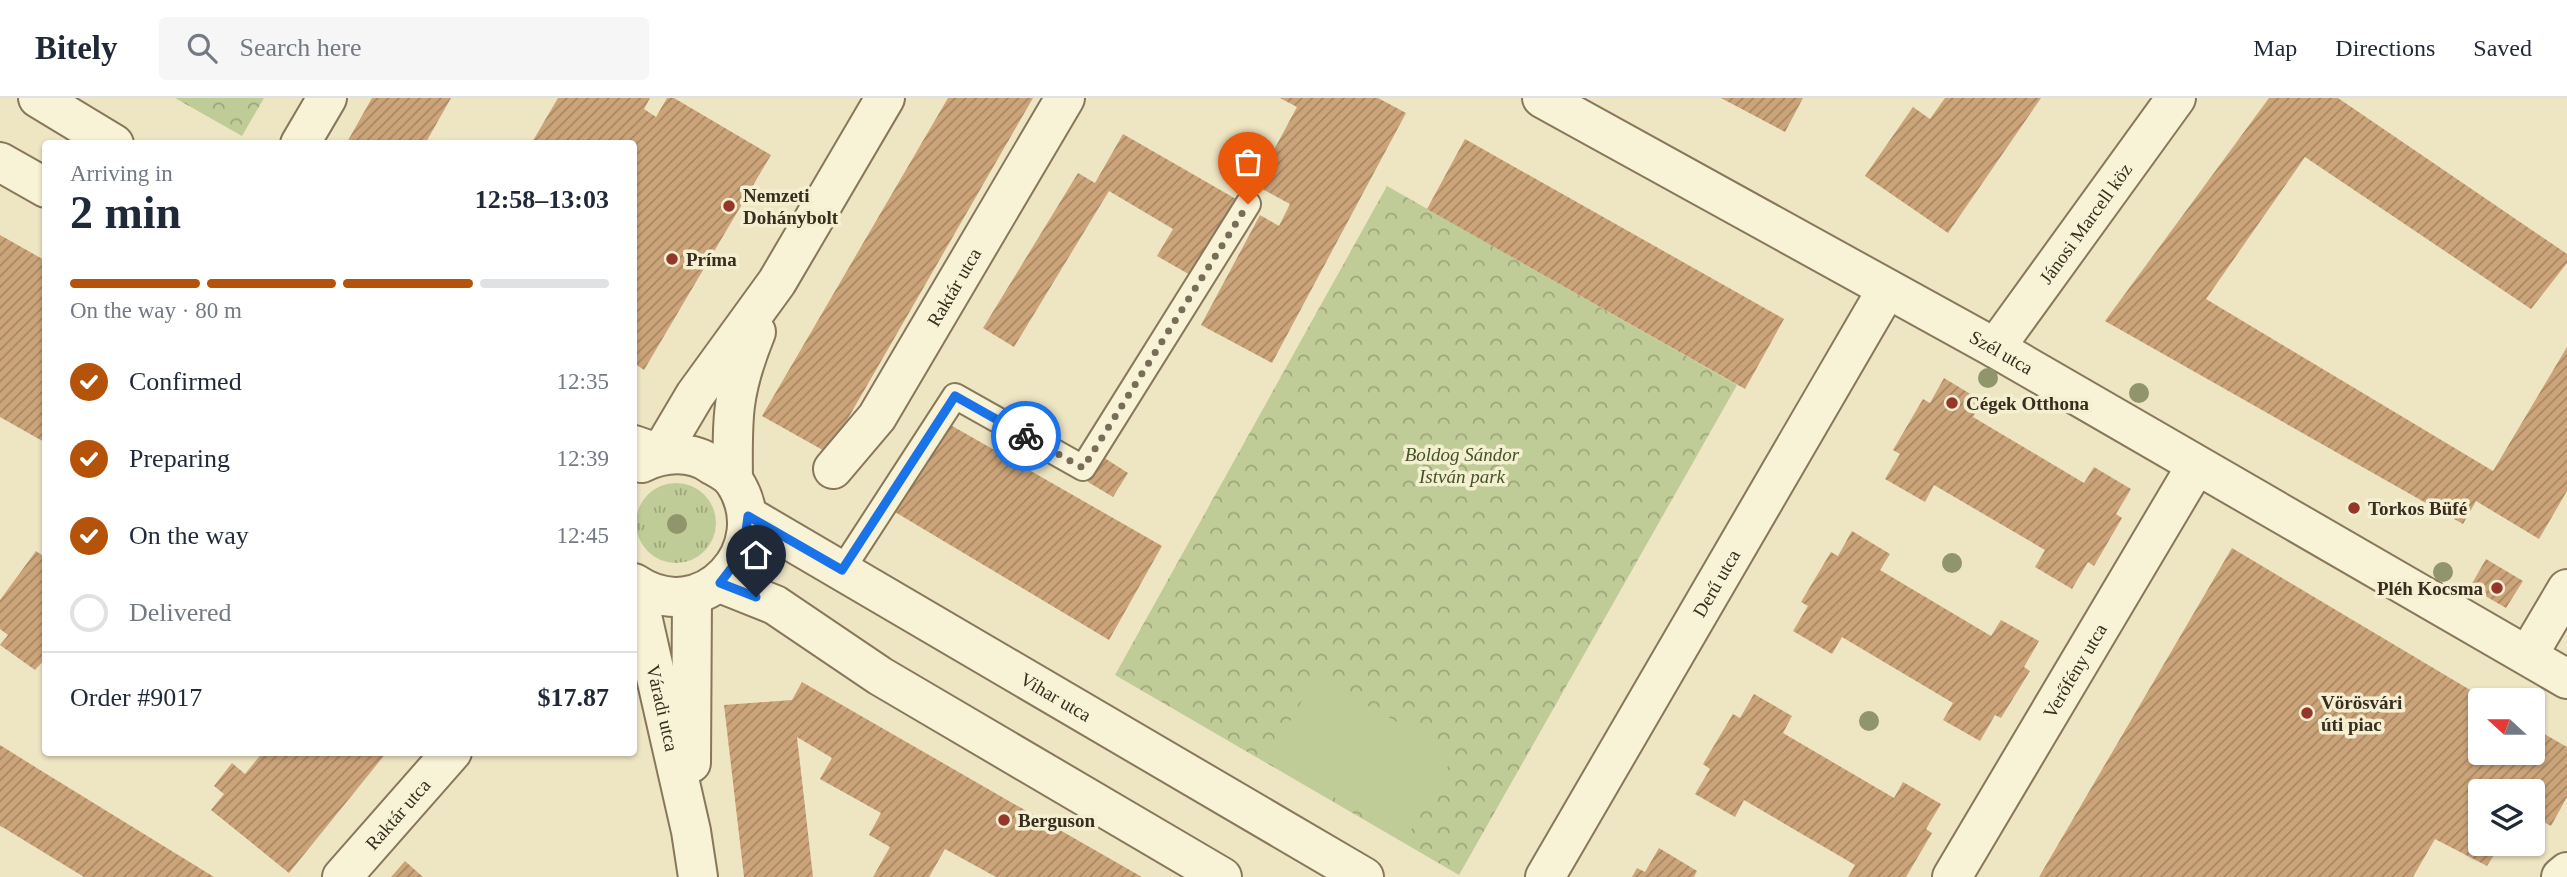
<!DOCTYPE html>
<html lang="en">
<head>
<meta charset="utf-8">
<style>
  :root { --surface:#fff; --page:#f6f6f7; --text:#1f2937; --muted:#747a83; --line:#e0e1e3; --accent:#b45309 }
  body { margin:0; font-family:"Times New Roman",serif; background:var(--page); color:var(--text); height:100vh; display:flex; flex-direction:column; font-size:26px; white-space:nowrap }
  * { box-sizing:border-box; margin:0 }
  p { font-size:23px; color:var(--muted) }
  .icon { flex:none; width:38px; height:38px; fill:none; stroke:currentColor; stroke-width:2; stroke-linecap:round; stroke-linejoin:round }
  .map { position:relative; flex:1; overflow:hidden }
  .panel { position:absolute; left:42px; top:42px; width:595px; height:616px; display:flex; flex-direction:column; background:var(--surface); border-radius:7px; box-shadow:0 2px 5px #0004 }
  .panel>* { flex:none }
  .needle { width:46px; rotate:291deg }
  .buttons { position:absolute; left:2468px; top:590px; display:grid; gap:14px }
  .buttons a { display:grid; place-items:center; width:77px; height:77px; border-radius:7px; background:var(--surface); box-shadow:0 2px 5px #0004; font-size:35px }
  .pin { position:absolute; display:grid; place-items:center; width:60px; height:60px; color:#fff; margin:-72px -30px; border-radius:50% 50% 50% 0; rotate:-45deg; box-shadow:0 0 7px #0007 }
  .pin .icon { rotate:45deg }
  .courier { position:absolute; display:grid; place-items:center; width:70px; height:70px; margin:-35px; border:5px solid #1a73e8; border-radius:50%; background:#fff; color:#222; box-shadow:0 2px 9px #0007 }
  .head em { font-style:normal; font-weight:700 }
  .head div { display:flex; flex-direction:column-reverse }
  .head { display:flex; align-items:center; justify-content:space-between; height:119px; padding:0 28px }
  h1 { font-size:46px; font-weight:700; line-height:52px }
  .bar { display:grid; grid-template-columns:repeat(4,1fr); gap:10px 7px; align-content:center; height:84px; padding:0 28px }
  .bar i { height:9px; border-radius:5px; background:var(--line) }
  .bar .active { background:var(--accent) }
  .bar p { grid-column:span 4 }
  .line { display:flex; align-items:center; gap:18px; padding:0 28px; border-top:2px solid var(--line) }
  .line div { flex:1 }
  ol { padding:0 28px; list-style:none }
  li { display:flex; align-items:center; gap:21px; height:77px }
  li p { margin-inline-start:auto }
  li .icon { padding:7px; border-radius:50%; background:var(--accent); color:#fff; stroke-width:4 }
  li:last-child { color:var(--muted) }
  li i { width:38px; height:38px; border:4px solid var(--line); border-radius:50% }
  header { display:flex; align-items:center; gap:42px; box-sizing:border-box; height:98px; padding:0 35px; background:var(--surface); border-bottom:2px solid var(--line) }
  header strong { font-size:33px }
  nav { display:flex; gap:38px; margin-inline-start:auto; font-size:24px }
  .search { width:490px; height:63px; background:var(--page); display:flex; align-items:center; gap:18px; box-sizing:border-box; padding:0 24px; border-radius:7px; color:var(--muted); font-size:26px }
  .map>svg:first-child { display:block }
  .grass { fill:url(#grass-tufts) }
  .park { fill:url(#park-crowns) }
  .pitch { fill:#c0cc97 }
  .building { fill:url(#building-hatch) }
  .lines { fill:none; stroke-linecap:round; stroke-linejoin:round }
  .lane-casing { stroke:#88775a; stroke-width:28 }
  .street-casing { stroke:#88775a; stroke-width:42 }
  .lane { stroke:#f8f2d6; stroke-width:24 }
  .street { stroke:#f8f2d6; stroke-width:38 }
  .tree { fill:#90956c }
  .done { stroke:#786d58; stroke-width:7; stroke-dasharray:0 12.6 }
  .route { stroke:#1a73e8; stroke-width:9 }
  .poi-dot { fill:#96352a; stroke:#f5efd2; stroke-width:2.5 }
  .labels { text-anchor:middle; stroke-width:7; stroke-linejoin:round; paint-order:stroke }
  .poi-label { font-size:19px; font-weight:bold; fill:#382d1e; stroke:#f5efd2; text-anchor:start }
  .street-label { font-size:19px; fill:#382d1e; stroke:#f5efd2 }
  .park-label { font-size:19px; font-style:italic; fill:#435425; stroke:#f5efd2 }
</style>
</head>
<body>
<header>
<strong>Bitely</strong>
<div class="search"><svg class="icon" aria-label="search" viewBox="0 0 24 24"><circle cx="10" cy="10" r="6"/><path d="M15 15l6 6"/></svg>Search here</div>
<nav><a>Map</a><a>Directions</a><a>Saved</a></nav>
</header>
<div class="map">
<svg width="2567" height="779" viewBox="0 0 2567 779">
  <defs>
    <pattern id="grass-tufts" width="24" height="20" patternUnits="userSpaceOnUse" patternTransform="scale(1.75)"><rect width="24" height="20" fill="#c0cc97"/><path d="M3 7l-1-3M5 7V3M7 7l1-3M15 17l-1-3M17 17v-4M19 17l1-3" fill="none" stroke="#9da67b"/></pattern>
    <pattern id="park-crowns" width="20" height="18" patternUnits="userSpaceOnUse" patternTransform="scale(1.75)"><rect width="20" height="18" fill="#c0cc97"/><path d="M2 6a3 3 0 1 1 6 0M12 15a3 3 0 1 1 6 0" fill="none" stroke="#9da67b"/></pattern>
    <pattern id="building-hatch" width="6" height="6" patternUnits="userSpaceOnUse" patternTransform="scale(1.75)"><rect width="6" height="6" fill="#cca479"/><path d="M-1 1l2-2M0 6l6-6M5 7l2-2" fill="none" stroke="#a78663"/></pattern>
  </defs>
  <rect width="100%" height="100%" fill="#eee5c3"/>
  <!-- grass -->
  <path class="grass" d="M636 425a40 40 0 1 1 80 0a40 40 0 1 1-80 0Z"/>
  <!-- park -->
  <path class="park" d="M175 0H264L242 38Z
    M1387 88 1737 287 1459 777 1115 577Z"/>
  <!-- pitch -->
  <path class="pitch" d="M1316 579 1455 656 1406 741 1268 661Z"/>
  <!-- building -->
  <path class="building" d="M372 0H451L425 46H346Z
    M558 0H650L644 11 656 19 667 0H674L771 57 644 272 634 265V46H531Z
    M948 0H1033L828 355 762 318Z
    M1280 0H1378L1406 15 1272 265 1201 227 1260 117 1279 128 1290 106 1255 87 1297 9Z
    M1721 0H1803L1785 34Z
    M1945 0H2041L1948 135 1865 78 1913 9 1930 21Z
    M2269 0H2338L2567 156V165L2531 211 2305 59 2206 201 2493 373 2567 249V393L2539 441 2476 403 2463 426 2105 223Z
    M1123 36 1236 101 1192 178 1157 158 1173 131 1109 93 1014 249 983 230 1078 75 1095 85Z
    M1465 41 1784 221 1745 291 1427 111Z
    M0 137 46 163V345L0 319Z
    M1944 280 1982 303 1973 319 2084 385 2094 369 2131 391 2116 416 2122 420 2094 468 2088 464 2072 491 2035 469 2045 452 1934 387 1925 404 1885 381 1900 356 1893 352 1923 301 1930 305Z
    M947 325 1162 448 1109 542 895 414Z
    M1103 359 1128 375 1113 399 1088 384Z
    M1852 433 1890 456 1880 472 1991 538 2001 522 2039 543 2024 569 2030 573 2001 620 1995 617 1980 643 1943 622 1953 605 1842 539 1832 556 1793 533 1808 508 1801 504 1831 454 1838 458Z
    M2232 450 2487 602H2480V654H2532V629L2567 649V699L2551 728 2532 717V693H2480V746H2501L2487 768 2435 741 2413 779H2039Z
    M36 453 46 460V560L35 572 0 547 8 537 0 531V502Z
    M2486 461 2523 483 2506 510 2470 489Z
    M802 584 1023 711 1142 779H996L945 751 929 779H873L890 749 869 737 881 715 820 681 832 660 797 639 813 779H744L724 607 792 602Z
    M1754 596 1792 618 1783 635 1894 700 1903 684 1941 706 1926 731 1932 735 1906 779H1848L1855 767 1744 702 1735 719 1695 696 1710 671 1703 666 1733 616 1740 620Z
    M0 647 40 672 214 779H84L4 730 0 728Z
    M263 654H387L289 775 211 712 224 696 214 688 232 665 245 676Z
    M1659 750 1697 773 1694 779H1632L1637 770 1645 774Z
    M405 763 423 779H391Z"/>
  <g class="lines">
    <!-- lane casing -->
    <g class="lane-casing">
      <path id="lane" d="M842 472 955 298 1083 370 1248 106"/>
    </g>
    <!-- street casing -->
    <g class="street-casing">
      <g id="street">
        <path d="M38 0 114 46"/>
        <path id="s1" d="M1542 0 1995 250 2567 581"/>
        <path d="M300 46 327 0"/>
        <path d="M0 64 46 90"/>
        <path id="s2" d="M1995 250 2176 0"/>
        <path d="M634 347 660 356 695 297 777 184 885 0"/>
        <path id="s3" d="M833 371 877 319 1065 0"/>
        <path d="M733 382C732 318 732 293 756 234"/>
        <path id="s4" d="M748 418 1364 779"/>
        <path d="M634 485C702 532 778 450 734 383 729 376 719 371 712 367 692 352 663 354 642 365"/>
        <path d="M720 485 775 507 880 578 1222 779"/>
        <path id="s5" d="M635 487 691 733 698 779"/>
        <path d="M2528 557 2567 491"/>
        <path d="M691 665 692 498"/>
        <path id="s6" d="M342 779 452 654"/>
        <path id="s7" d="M1545 779 1887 191"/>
        <path id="s8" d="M1952 779 2196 368"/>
        <path d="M2561 779 2567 774"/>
      </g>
    </g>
    <!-- lane -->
    <use href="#lane" class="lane"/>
    <!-- street -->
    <use href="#street" class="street"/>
  </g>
  <!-- trees -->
  <g class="tree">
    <circle cx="1988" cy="280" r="10"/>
    <circle cx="2139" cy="295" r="10"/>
    <circle cx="677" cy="426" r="10"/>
    <circle cx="1952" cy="465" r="10"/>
    <circle cx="2443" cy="474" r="10"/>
    <circle cx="1869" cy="623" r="10"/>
  </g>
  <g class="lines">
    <!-- done -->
    <path class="done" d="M1026 338 1083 370 1248 106"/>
    <!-- route -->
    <path class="route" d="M756 499 720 485 743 455 748 418 842 472 955 298 1026 338"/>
  </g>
  <!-- markers -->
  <g class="poi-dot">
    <circle cx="729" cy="108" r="7"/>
    <circle cx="672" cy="161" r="7"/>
    <circle cx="1952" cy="305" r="7"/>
    <circle cx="2354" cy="410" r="7"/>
    <circle cx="2497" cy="490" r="7"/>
    <circle cx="2307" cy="615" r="7"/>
    <circle cx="1004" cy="722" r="7"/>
  </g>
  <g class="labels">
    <!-- poi labels -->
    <g class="poi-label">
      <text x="743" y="104">Nemzeti<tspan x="743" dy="22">Dohánybolt</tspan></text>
      <text x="686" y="168">Príma</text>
      <text x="1966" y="312">Cégek Otthona</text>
      <text x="2368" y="417">Torkos Büfé</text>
      <text x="2483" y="497" text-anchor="end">Pléh Kocsma</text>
      <text x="2321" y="611">Vörösvári<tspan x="2321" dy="22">úti piac</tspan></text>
      <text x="1018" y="729">Berguson</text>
    </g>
    <!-- street labels -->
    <g class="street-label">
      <text dy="7" stroke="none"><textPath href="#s2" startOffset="154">Jánosi Marcell köz</textPath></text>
      <text dy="7" stroke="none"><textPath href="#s3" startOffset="219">Raktár utca</textPath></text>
      <text dy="7" stroke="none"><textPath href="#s1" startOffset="525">Szél utca</textPath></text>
      <text dy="7" stroke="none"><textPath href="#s7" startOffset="340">Derű utca</textPath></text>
      <text dy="7" stroke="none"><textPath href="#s8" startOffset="240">Verőfény utca</textPath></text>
      <text dy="7" stroke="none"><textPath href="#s4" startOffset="357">Vihar utca</textPath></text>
      <text dy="7" stroke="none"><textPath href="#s5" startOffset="126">Váradi utca</textPath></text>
      <text dy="7" stroke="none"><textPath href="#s6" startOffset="84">Raktár utca</textPath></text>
    </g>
    <!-- park labels -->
    <g class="park-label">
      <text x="1462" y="363">Boldog Sándor<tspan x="1462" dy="22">István park</tspan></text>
    </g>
  </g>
</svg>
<div class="buttons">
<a><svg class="needle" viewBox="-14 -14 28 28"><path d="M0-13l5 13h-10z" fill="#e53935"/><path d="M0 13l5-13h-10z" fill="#747a83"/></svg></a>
<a><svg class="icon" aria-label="layers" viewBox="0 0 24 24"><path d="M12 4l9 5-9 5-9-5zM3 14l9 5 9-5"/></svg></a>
</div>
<div class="pin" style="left:1248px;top:106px;background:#ea580c"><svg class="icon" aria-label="bag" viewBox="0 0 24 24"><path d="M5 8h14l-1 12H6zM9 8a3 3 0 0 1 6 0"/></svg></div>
<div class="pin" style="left:756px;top:499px;background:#1f2937"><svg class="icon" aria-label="home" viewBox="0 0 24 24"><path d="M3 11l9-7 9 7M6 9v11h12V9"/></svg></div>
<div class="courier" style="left:1026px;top:338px"><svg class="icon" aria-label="bike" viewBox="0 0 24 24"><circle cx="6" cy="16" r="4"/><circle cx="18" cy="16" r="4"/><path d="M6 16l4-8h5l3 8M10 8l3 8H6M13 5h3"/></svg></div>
<section class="panel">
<div class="head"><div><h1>2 min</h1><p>Arriving in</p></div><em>12:58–13:03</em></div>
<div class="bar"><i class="active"></i><i class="active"></i><i class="active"></i><i></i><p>On the way · 80 m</p></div>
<ol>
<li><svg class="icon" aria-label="check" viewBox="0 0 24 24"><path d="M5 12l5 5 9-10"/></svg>Confirmed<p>12:35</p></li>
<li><svg class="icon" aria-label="check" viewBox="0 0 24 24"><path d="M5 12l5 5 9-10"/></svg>Preparing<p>12:39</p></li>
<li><svg class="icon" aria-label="check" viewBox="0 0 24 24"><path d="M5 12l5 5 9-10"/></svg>On the way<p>12:45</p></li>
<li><i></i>Delivered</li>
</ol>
<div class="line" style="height:91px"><div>Order #9017</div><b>$17.87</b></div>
</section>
</div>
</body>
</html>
